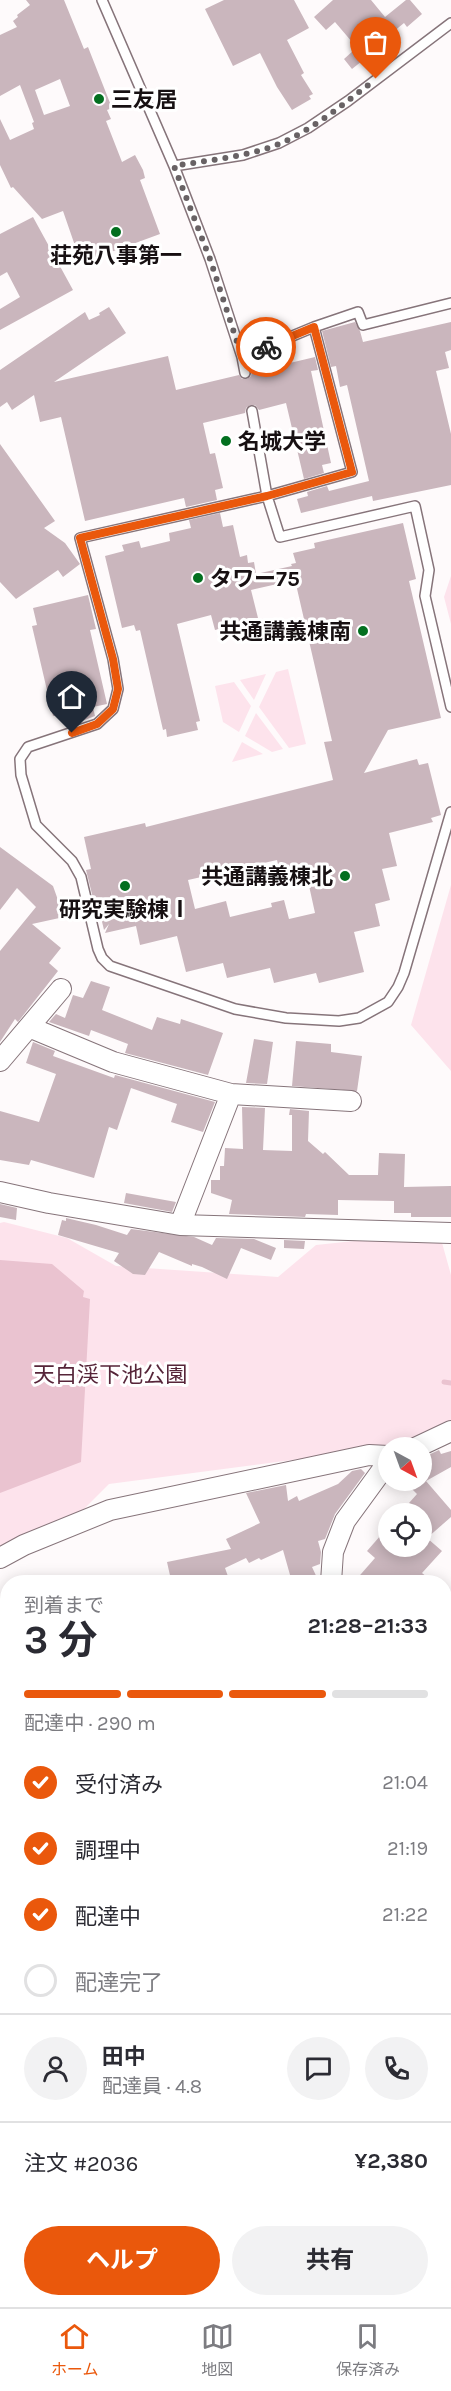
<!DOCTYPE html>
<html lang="ja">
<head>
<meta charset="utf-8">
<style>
  :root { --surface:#fff; --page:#f2f2f3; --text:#2b2b33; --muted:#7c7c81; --line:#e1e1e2; --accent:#ea580c }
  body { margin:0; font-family:Karla,"Noto Sans JP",sans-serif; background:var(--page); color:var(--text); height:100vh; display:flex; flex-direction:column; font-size:22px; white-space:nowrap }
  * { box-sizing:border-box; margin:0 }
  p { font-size:20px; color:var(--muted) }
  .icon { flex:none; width:33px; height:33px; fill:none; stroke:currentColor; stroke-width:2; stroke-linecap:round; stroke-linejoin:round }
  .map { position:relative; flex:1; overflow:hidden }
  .sheet { position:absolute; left:0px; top:1575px; width:452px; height:732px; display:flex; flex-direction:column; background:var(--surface); border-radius:24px 24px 0 0; box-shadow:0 3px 15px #0003 }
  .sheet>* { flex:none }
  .needle { width:39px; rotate:139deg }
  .buttons { position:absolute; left:378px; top:1437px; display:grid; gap:12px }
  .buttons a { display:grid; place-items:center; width:54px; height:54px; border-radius:50%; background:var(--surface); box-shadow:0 3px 15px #0003; font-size:30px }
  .pin { position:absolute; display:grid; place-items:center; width:51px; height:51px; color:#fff; margin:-62px -26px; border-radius:50% 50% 50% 0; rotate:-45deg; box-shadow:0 0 6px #0007 }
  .pin .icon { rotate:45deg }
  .courier { position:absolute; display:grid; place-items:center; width:60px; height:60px; margin:-30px; border:4px solid #ea580c; border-radius:50%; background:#fff; color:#222; box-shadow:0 2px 8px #0007 }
  .head em { font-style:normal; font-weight:700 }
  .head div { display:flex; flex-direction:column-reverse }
  .head { display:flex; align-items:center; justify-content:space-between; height:102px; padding:0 24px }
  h1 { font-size:39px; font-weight:700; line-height:45px }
  .bar { display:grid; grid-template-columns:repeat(4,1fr); gap:9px 6px; align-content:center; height:72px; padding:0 24px }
  .bar i { height:8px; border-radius:4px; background:var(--line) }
  .bar .on { background:var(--accent) }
  .bar p { grid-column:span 4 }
  .line { display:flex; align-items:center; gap:15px; padding:0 24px; border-top:2px solid var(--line) }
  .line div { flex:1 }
  .round { display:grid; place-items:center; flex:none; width:63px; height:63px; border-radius:32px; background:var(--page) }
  ol { padding:0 24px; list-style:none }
  li { display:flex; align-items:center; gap:18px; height:66px }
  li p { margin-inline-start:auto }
  li .icon { padding:6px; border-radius:50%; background:var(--accent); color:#fff; stroke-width:4 }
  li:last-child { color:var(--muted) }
  li i { width:33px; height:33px; border:3px solid var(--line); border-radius:50% }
  .primary-button { display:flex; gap:12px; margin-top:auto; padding:12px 24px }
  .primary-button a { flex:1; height:69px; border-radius:36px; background:var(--accent); color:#fff; font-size:24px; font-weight:700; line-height:69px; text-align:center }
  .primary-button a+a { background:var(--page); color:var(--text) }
  .menu { display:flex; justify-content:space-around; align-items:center; height:84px; border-top:2px solid var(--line); background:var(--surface); font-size:16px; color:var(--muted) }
  .menu a { display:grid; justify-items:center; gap:3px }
  .menu .on { color:var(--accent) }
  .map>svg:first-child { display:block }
  .green { fill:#fde3ec }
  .water { fill:#eac3d0 }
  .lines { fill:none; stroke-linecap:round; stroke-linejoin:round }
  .stream { stroke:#eac3d0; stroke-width:5 }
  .building { fill:#cab6bd; fill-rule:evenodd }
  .service-casing { stroke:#86747a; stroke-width:12 }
  .minor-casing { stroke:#86747a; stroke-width:22 }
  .tertiary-casing { stroke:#86747a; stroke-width:27 }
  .service { stroke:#fff; stroke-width:9 }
  .minor { stroke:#fff; stroke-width:20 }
  .tertiary { stroke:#fff; stroke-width:24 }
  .done { stroke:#686264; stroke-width:6; stroke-dasharray:0 10.8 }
  .route { stroke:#ea580c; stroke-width:8 }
  .poi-dot { fill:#036f1f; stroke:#fff; stroke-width:2 }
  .labels { text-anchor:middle; stroke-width:6; stroke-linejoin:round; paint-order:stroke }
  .poi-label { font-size:22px; font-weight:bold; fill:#171012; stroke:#fff; text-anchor:start }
  .park-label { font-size:22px; fill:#562539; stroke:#fff }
</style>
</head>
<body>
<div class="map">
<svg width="451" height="2307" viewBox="0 0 451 2307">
  <rect width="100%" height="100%" fill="#fefafb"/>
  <!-- green -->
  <path class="green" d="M451 576V624L444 597Z
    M288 669 306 744 289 748 259 707 276 672Z
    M266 674 254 700 240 680Z
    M234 682 251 706 239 732 223 722 215 686Z
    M256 713 283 749 272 752 245 736Z
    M242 742 263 754 232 762Z
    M451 885V1071L411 1025Z
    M4 1222 67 1238 116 1266 278 1277 316 1245 439 1232 451 1275V1423L408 1445 109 1484 78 1515 0 1549V1223Z
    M451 1828V2307H388L386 2300H444V1833Z
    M0 1872 8 1879 7 1942 0 1943Z"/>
  <!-- water -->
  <path class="water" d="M0 1260 52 1264 84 1291 83 1297 90 1299 81 1462 0 1493Z"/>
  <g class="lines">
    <!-- stream -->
    <path class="stream" d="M444 1382 451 1383"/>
  </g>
  <!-- building -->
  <path class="building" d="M26 0H64L84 49 88 47 112 108 107 110 111 119 106 121 122 162 135 155 143 170 145 178 140 180 160 234 81 263 63 211 42 219 13 187 11 188 0 165V119L10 140 34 129 32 123 34 122 20 85 0 96V35L17 27 13 21 18 17 17 15 30 5ZM60 79 70 106 44 115 35 90Z
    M224 0H294L309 28 287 40 304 73 301 75 313 94 309 96 311 99 292 110 277 87 260 53 233 66 205 9Z
    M333 0H371L385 17 406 0H410L422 14 407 27 404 23 364 56 335 22 326 30 314 17Z
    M354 50 362 61 352 69 344 59Z
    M33 217 73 290 0 330V309L20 297 7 272 0 276V234Z
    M109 307 126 333 54 382 168 356 176 390 239 375 242 379H247L251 376 252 372 315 357 318 370 311 371 331 463 322 465 324 473 304 479 286 403 259 410 255 405H250L246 408 245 413 203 423 210 454 215 453 223 488 215 490 217 500 186 507 184 498 85 521 61 417 40 422 34 395 12 410 7 402 0 407V370L85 312 89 320 100 315 99 313Z
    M355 322 360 331 363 342 451 322V350L445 352 449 368 436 371 451 434V485L373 501 372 496 301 513 297 499 308 496 307 492 327 486 329 491 369 481 347 385 340 387 336 366 331 367 322 331Z
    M0 444 55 521 44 528 65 543 80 564 63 577 58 570 16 599 0 582Z
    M220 513 223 527 233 525 240 557 247 555 248 563 254 562 256 574 292 566 291 564 296 563 293 553 315 548 314 543 403 523 416 579 409 581 441 718 388 730 364 773 417 759 419 765 428 763 441 815 431 818 433 822 389 833 397 866 382 869 390 900 375 904 380 926 354 932 364 972 319 983 316 973 274 983 270 968 227 978 223 963 186 972 177 936 140 945 136 926 105 933 109 924 104 930 97 901 94 902 86 870 91 869 84 837 145 823 146 827 333 780 324 742 332 741 295 580 251 590 261 630 231 638 228 627 215 630 211 615 177 624 200 721 196 722 198 730 167 737 166 729 163 730 140 630 136 631 134 625 122 628 105 556 124 551 122 545 139 541 141 548 170 541 169 533 191 528 189 520ZM277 860 279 869 304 863 315 913 289 919 284 900 271 903 272 907 230 917 226 901 195 909 188 880Z
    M88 595 96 629 90 630 107 704 93 707 95 716 82 721 80 712 53 716 32 626 37 625 33 608Z
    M0 847 53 886 64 917 32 924 61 948 49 963 58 971 18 1022 15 1019 0 1042V951L36 907 17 888 0 910Z
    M91 981 110 987 102 1010 152 1030 157 1017 180 1024 181 1019 223 1033 208 1075 125 1053 128 1044 91 1030 89 1036 49 1022 56 1014 65 1018 73 995 83 998Z
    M254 1039 273 1042 267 1084 246 1083Z
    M296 1041 331 1044V1052L362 1056 357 1091 292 1086Z
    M33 1042 55 1051 53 1056 114 1078 115 1075 215 1102 203 1132 171 1122 177 1104 131 1088 117 1130 109 1127 94 1178 31 1160 29 1165 0 1160V1111L39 1122 56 1074 26 1063Z
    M242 1107 265 1108 263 1150 292 1151V1115H289L290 1109 309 1111 308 1141 323 1154 325 1152 349 1175H378L379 1153 405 1154 404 1187 451 1186V1217H411V1213H394V1201L338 1200V1215L306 1214 305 1217 229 1214 232 1200 211 1193V1180H220V1166H224L225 1148 243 1149Z
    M126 1193 176 1202 172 1212 124 1203Z
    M0 1204 17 1208 16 1220 0 1217Z
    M66 1218 96 1225 127 1235 131 1229 194 1237 212 1245 216 1238 254 1239 276 1248 271 1260 241 1248 227 1279 202 1267 192 1264V1266L159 1252 145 1275 133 1274 114 1261 119 1253 58 1235 62 1220 66 1221Z
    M284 1240 305 1241 304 1249 284 1248Z
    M439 1450 441 1454 451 1451V1467L426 1481 451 1510V1517L427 1538 442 1551 422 1573 433 1582H410L401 1575 399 1577 398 1576 392 1582H354L375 1558 367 1551 388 1527V1546H422V1514L409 1503 417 1494 403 1480H422V1458Z
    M361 1469 365 1473 335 1514 325 1539 318 1541 321 1552 320 1564 312 1567 319 1582H292L283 1550 261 1560 259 1558 249 1563 246 1558 225 1568 230 1582H175V1579L171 1580 167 1562 231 1549 226 1539 260 1523 246 1493 286 1485 288 1501 297 1496 299 1501 338 1484 352 1471Z"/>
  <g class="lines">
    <!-- service casing -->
    <g class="service-casing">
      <path id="service" d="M102 0 174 166 210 259 242 357 245 373
        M174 166 243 155 279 143 308 128 348 101 451 23
        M314 327 352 472 267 496 80 538 113 659 118 689 113 709 97 724 28 747 20 759 21 775 36 825 72 861 81 877 98 949 102 958 110 966 235 1009 286 1018 339 1021 359 1018 388 1002 398 987 404 973 451 812
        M242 357 314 327 358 312 363 325 451 303
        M252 411 267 496 280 537 415 506 429 570 425 596 451 707"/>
    </g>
    <!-- minor casing -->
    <g class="minor-casing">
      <path id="minor" d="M29 1027 113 1062 231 1094 351 1101
        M0 1061 61 989
        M0 1192 49 1203 180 1225 451 1233
        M180 1225 231 1094
        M415 1448 451 1431
        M0 1558 24 1545 110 1510 369 1455 388 1456
        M331 1582 333 1552 345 1521 388 1462
        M0 1898 8 1911
        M0 2048 8 2047
        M0 2176 8 2175
        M263 2307 275 2300"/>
    </g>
    <!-- tertiary casing -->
    <g class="tertiary-casing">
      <path id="tertiary" d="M444 2233 451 2230
        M444 2258 451 2255
        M283 2307 297 2300
        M345 2307 360 2300"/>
    </g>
    <!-- service -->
    <use href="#service" class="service"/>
    <!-- minor -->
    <use href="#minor" class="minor"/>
    <!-- tertiary -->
    <use href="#tertiary" class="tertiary"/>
  </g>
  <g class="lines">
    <!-- done -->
    <path class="done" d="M266 347 242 357 210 259 174 166C209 160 246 157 279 144 314 129 346 102 376 79"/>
    <!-- route -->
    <path class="route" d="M72 733 97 724 113 709 118 689 113 659 80 538 267 496 352 472 314 327 266 347"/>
  </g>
  <!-- markers -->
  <g class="poi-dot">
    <circle cx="99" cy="99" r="6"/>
    <circle cx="116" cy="232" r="6"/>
    <circle cx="226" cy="441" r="6"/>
    <circle cx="198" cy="578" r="6"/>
    <circle cx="363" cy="631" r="6"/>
    <circle cx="345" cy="876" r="6"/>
    <circle cx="125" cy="886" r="6"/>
  </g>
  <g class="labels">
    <!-- poi labels -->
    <g class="poi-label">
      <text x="111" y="107">三友居</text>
      <text x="116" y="263" text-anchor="middle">荘苑八事第一</text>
      <text x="238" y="449">名城大学</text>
      <text x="210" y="586">タワー75</text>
      <text x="351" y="639" text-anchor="end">共通講義棟南</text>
      <text x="333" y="884" text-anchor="end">共通講義棟北</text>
      <text x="125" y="917" text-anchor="middle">研究実験棟Ⅰ</text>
    </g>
    <!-- park labels -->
    <g class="park-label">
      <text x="110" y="1382">天白渓下池公園</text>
    </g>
  </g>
</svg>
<div class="buttons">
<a><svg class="needle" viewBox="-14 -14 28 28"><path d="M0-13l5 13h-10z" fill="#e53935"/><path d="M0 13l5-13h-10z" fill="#7c7c81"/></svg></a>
<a><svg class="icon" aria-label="locate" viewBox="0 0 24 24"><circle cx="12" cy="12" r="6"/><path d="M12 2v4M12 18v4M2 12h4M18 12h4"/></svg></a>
</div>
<div class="pin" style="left:376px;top:79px;background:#ea580c"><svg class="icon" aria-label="bag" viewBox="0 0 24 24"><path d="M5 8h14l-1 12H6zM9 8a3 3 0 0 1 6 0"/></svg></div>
<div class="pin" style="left:72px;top:733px;background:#1f2937"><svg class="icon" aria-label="home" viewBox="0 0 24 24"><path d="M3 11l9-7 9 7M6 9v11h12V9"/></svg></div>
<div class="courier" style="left:266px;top:347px"><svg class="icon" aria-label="bike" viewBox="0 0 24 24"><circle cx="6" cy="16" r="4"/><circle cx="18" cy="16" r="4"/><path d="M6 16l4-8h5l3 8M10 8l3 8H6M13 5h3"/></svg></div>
<section class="sheet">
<div class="head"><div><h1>3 分</h1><p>到着まで</p></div><em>21:28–21:33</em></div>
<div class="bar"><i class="on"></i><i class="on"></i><i class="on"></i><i></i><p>配達中 · 290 m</p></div>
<ol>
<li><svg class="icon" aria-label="check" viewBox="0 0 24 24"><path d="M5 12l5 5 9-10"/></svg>受付済み<p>21:04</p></li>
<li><svg class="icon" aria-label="check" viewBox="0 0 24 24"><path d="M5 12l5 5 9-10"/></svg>調理中<p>21:19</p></li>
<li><svg class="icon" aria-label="check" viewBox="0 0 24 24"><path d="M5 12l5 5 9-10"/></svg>配達中<p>21:22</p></li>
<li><i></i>配達完了</li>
</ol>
<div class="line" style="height:108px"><a class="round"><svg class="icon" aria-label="person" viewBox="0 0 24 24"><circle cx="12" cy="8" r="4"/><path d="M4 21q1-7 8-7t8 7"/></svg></a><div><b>田中</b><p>配達員 · 4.8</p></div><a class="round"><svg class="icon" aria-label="chat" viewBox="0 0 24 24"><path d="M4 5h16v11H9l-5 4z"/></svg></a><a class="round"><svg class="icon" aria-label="phone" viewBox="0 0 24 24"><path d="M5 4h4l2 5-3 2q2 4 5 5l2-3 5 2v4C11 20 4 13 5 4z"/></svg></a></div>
<div class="line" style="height:78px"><div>注文 #2036</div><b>¥2,380</b></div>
<div class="primary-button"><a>ヘルプ</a><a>共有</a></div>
</section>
</div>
<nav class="menu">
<a class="on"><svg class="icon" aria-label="home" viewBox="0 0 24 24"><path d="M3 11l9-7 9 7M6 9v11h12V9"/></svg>ホーム</a>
<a><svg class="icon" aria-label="map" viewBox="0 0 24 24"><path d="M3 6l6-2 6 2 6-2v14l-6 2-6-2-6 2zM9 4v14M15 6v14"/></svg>地図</a>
<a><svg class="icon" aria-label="saved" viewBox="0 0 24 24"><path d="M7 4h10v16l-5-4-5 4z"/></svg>保存済み</a>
</nav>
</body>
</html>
